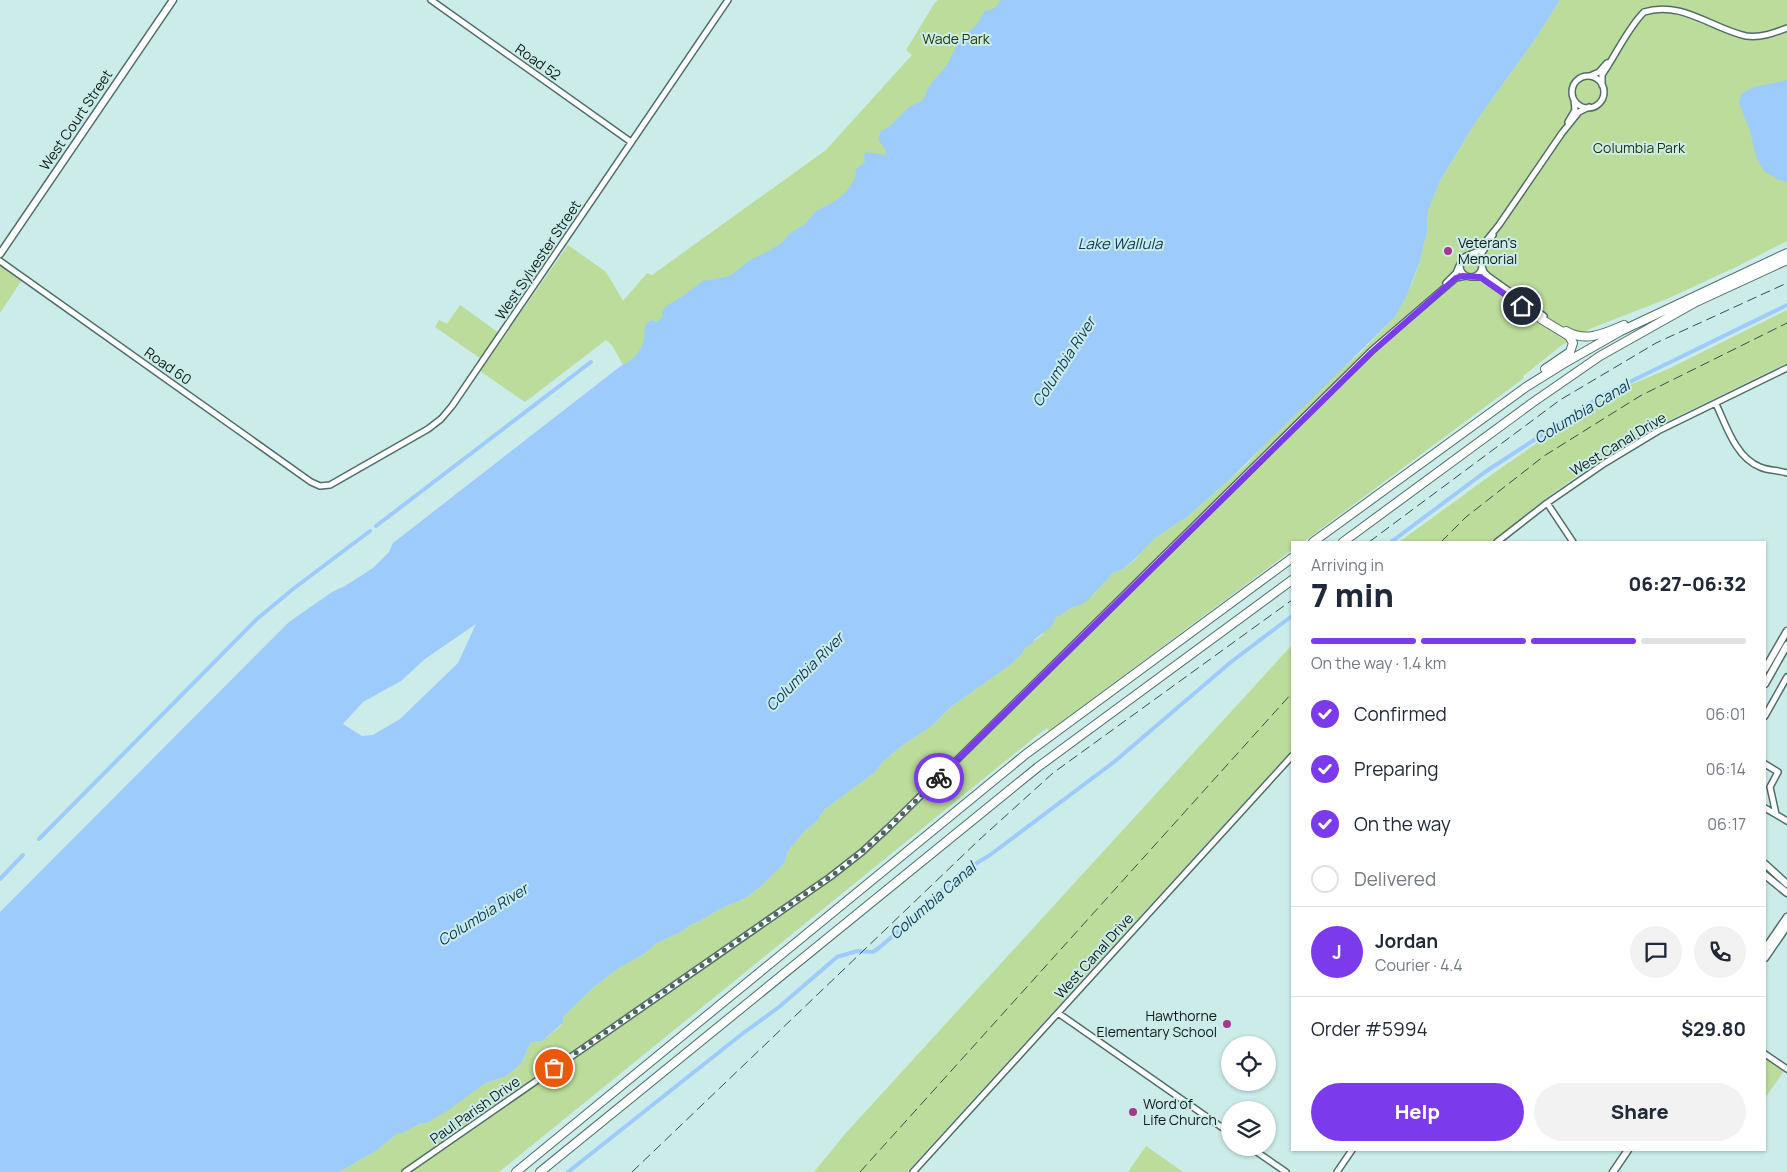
<!DOCTYPE html>
<html lang="en">
<head>
<meta charset="utf-8">
<style>
  :root { --surface:#fff; --page:#f2f2f3; --text:#1f2937; --muted:#747a83; --line:#e0e1e3; --accent:#7c3aed }
  body { margin:0; font-family:Manrope,sans-serif; background:var(--page); color:var(--text); height:100vh; display:flex; flex-direction:column; font-size:19px; white-space:nowrap }
  * { box-sizing:border-box; margin:0 }
  p { font-size:16px; color:var(--muted) }
  .icon { flex:none; width:28px; height:28px; fill:none; stroke:currentColor; stroke-width:2; stroke-linecap:round; stroke-linejoin:round }
  .map { position:relative; flex:1; overflow:hidden }
  .side { position:absolute; left:1291px; top:541px; width:475px; height:610px; display:flex; flex-direction:column; background:var(--surface); border-radius:0px; box-shadow:0 1px 4px #0004 }
  .side>* { flex:none }
  .controls { position:absolute; left:1221px; top:1036px; display:grid; gap:10px }
  .controls a { display:grid; place-items:center; width:55px; height:55px; border-radius:50%; background:var(--surface); box-shadow:0 1px 4px #0004; font-size:25px }
  .pin { position:absolute; display:grid; place-items:center; width:42px; height:42px; color:#fff; margin:-21px; border:2px solid #fff; border-radius:50%; box-shadow:0 1px 5px #0007 }
  .courier { position:absolute; display:grid; place-items:center; width:50px; height:50px; margin:-25px; border:4px solid #7c3aed; border-radius:50%; background:#fff; color:#222; box-shadow:0 1px 6px #0007 }
  .headline em { font-style:normal; font-weight:800 }
  .headline div { display:flex; flex-direction:column-reverse }
  .headline { display:flex; align-items:center; justify-content:space-between; height:85px; padding:0 20px }
  h1 { font-size:32px; font-weight:800; line-height:38px }
  .bar { display:grid; grid-template-columns:repeat(4,1fr); gap:8px 5px; align-content:center; height:60px; padding:0 20px }
  .bar i { height:6px; border-radius:4px; background:var(--line) }
  .bar .current { background:var(--accent) }
  .bar p { grid-column:span 4 }
  .line { display:flex; align-items:center; gap:12px; padding:0 20px; border-top:1px solid var(--line) }
  .line div { flex:1 }
  .round { display:grid; place-items:center; flex:none; width:52px; height:52px; border-radius:26px; background:var(--page) }
  ol { padding:0 20px; list-style:none }
  li { display:flex; align-items:center; gap:15px; height:55px }
  li p { margin-inline-start:auto }
  li .icon { padding:5px; border-radius:50%; background:var(--accent); color:#fff; stroke-width:4 }
  li:last-child { color:var(--muted) }
  li i { width:28px; height:28px; border:2px solid var(--line); border-radius:50% }
  .primary-button { display:flex; gap:10px; margin-top:auto; padding:10px 20px }
  .primary-button a { flex:1; height:58px; border-radius:30px; background:var(--accent); color:#fff; font-size:20px; font-weight:800; line-height:58px; text-align:center }
  .primary-button a+a { background:var(--page); color:var(--text) }
  .map>svg:first-child { display:block }
  .green { fill:#bbdc9a }
  .water { fill:#9dccfc; fill-rule:evenodd }
  .lines { fill:none; stroke-linecap:round; stroke-linejoin:round }
  .canal { stroke:#9dccfc; stroke-width:4 }
  .tertiary-casing { stroke:#506e6b; stroke-width:8 }
  .primary-casing { stroke:#506e6b; stroke-width:9 }
  .trunk-casing { stroke:#506e6b; stroke-width:9 }
  .motorway-casing { stroke:#506e6b; stroke-width:10 }
  .tertiary { stroke:#fff; stroke-width:5 }
  .primary { stroke:#fff; stroke-width:6 }
  .trunk { stroke:#fff; stroke-width:6 }
  .motorway { stroke:#fff; stroke-width:8 }
  .rail { stroke:#3d4f4d; stroke-width:1; stroke-dasharray:10 5; stroke-linecap:butt }
  .done { stroke:#506462; stroke-width:5; stroke-dasharray:0 9 }
  .route { stroke:#7c3aed; stroke-width:6 }
  .poi-dot { fill:#ab358e; stroke:#cbece9; stroke-width:2 }
  .labels { text-anchor:middle; stroke-width:4; stroke-linejoin:round; paint-order:stroke }
  .park-label { font-size:14px; fill:#233802; stroke:#cbece9 }
  .street-label { font-size:14px; fill:#0e1a19; stroke:#cbece9 }
  .poi-label { font-size:14px; fill:#0e1a19; stroke:#cbece9; text-anchor:start }
  .water-label { font-size:15px; font-style:italic; fill:#0c375d; stroke:#cbece9 }
</style>
</head>
<body>
<div class="map">
<svg width="1787" height="1172" viewBox="0 0 1787 1172">
  <rect width="100%" height="100%" fill="#cbece9"/>
  <!-- green -->
  <path class="green" d="M938 0H1043L928 127 627 372 612 345 606 340 525 402 480 371 568 245 606 272 623 301 647 273 652 275 826 150 912 55 906 50 934 4Z
    M1560 0H1787V241L1738 266 1669 298 1592 328 1562 345 1523 376 1524 378 1303 542H1292V550L1049 731 1047 728 1040 733 499 1172H339L376 1151 398 1133H403L421 1123H427L450 1108 484 1084 506 1076 521 1064 531 1042 542 1041 562 1025 563 1017 594 987 619 968 644 954 657 943 683 931 690 925 698 922 722 908 744 899 760 887 784 864 788 851 804 832 817 821 824 810 874 773 883 762 899 748 933 725 952 706 1009 666 1021 655 1025 648 1042 635 1057 616H1060L1069 609 1092 596 1114 572 1122 570 1136 559 1145 547 1155 538 1187 517 1217 491 1247 464 1278 430 1287 423 1334 376 1360 353 1395 317 1412 284 1420 261 1427 232 1428 211 1440 181 1475 123 1536 38Z
    M0 264 22 280 0 313Z
    M460 305 499 333 481 359 435 327 439 320 447 324Z
    M1787 310V363L1672 419 1587 469 1549 496 1492 542H1399L1494 473 1570 420 1618 390 1668 369Z
    M1292 645V750L907 1172H814L845 1134Z
    M1765 1058 1784 1071 1765 1098Z
    M1146 1146 1183 1172H1128Z"/>
  <!-- water -->
  <path class="water" d="M1001 0H1560L1536 38 1475 123 1440 181 1428 211 1427 232 1420 261 1407 295 1395 317 1226 483 1187 517 1155 538 1146 547 1136 558 1122 570 1114 572 1086 602 1069 609 1060 616H1057L1051 627 1035 639 1033 643 1025 648 1021 655 1009 666 952 706 933 725 899 748 883 762 874 773 824 810 817 821 804 832 788 851 784 864 760 887 744 899 722 908 698 922 690 925 683 931 657 943 644 954 619 968 594 987 563 1017V1023L542 1041 531 1042 521 1064 506 1076 484 1084 450 1109 427 1123H421L403 1133H398L376 1151 339 1172H0V912L289 622 332 592 345 586 373 568 389 552 393 543 622 365C632 362 641 351 644 340 645 335 644 329 646 324L651 320 657 322 663 317 662 312 666 306 680 298 703 281 730 276 750 260 767 252 783 242 789 234 805 224 816 211 835 201 846 192 855 179 856 169 865 162 864 154 867 152 886 155 885 149 878 139 881 131 889 127 909 107 923 100 930 85 947 65 959 41 977 24 985 11C994 10 996 7 1001 0ZM476 624 458 663 400 719 373 735 362 736 343 724 363 702 401 681 425 659Z
    M1787 80V182L1779 180 1764 171 1756 157 1750 131 1739 103 1741 94 1754 87Z"/>
  <g class="lines">
    <!-- canal -->
    <path class="canal" d="M376 526 591 362
      M1391 542 1485 472 1603 395 1787 305
      M39 839 257 619 293 589 370 531
      M0 879 23 855
      M568 1172 742 1034 779 1007 837 957 857 951 873 952 880 947C917 917 948 878 990 855L1114 762 1231 662 1292 616"/>
    <!-- tertiary casing -->
    <g class="tertiary-casing">
      <path id="tertiary" d="M431 0 631 142
        M1590 76 1599 72 1607 63
        M1572 92a16 16 0 1 1 32 0a16 16 0 1 1-32 0Z
        M1602 85V75C1616 55 1627 29 1644 12 1681 0 1713 29 1746 36 1761 38 1774 33 1787 28
        M1568 122 1575 110 1574 100
        M1469 255 1478 251 1499 225 1562 133 1579 112 1589 107
        M1460 266a11 11 0 1 1 22 0a11 11 0 1 1-22 0Z
        M0 261 311 482 320 486 330 485 428 429 441 419 452 406 728 0
        M1481 261 1482 253 1493 235
        M1482 266 1484 272 1488 276 1544 316
        M1474 277H1482L1541 319
        M1446 283 1456 273 1459 266
        M1716 404C1726 425 1736 458 1760 467 1769 471 1778 470 1787 473
        M1547 503 1573 542
        M1497 542 1547 503 1605 463 1658 431 1787 368
        M1765 716 1787 677
        M1765 764 1778 772 1770 787 1776 814
        M1765 808 1787 821
        M1058 1013 1230 1133
        M1765 1054 1787 1069
        M1251 1148 1286 1172
        M405 1172 830 877 862 852 888 828 1371 351 1456 278 1466 276
        M913 1172 1292 756
        M1337 1172 1352 1150"/>
    </g>
    <!-- primary casing -->
    <g class="primary-casing">
      <path id="primary" d="M0 254 173 0
        M1765 949 1787 917
        M1765 958 1787 926
        M1613 1172 1628 1150"/>
    </g>
    <!-- trunk casing -->
    <g class="trunk-casing">
      <path id="trunk" d="M1765 669 1787 631
        M1765 684 1787 645
        M1765 864 1787 884
        M1765 875 1787 893"/>
    </g>
    <!-- motorway casing -->
    <g class="motorway-casing">
      <path id="motorway" d="M1541 319 1569 336 1573 343 1570 352 1545 369
        M1566 331C1586 343 1605 333 1624 325
        M1313 542 1526 387 1563 364 1621 331 1787 253
        M1343 542 1532 403 1600 356 1696 302 1787 260
        M516 1172 1026 754 1292 558
        M540 1172 1038 767 1292 580"/>
    </g>
    <!-- tertiary -->
    <use href="#tertiary" class="tertiary"/>
    <!-- primary -->
    <use href="#primary" class="primary"/>
    <!-- trunk -->
    <use href="#trunk" class="trunk"/>
    <!-- motorway -->
    <use href="#motorway" class="motorway"/>
    <!-- rail -->
    <path class="rail" d="M1369 542 1560 400 1656 343 1787 283
      M1441 542 1466 517 1544 456 1640 396 1787 323
      M632 1172 979 840 1053 773 1292 600
      M860 1172 1292 693"/>
  </g>
  <g class="lines">
    <!-- done -->
    <path class="done" d="M554 1068 840 870 880 836 939 778"/>
    <!-- route -->
    <path class="route" d="M939 778 1372 352 1456 278 1462 276 1480 277 1522 306"/>
  </g>
  <!-- markers -->
  <g class="poi-dot">
    <circle cx="1448" cy="251" r="5"/>
    <circle cx="1227" cy="1024" r="5"/>
    <circle cx="1133" cy="1112" r="5"/>
  </g>
  <g class="labels">
    <!-- park labels -->
    <g class="park-label">
      <text x="956" y="44">Wade Park</text>
      <text x="1639" y="153">Columbia Park</text>
    </g>
    <!-- street labels -->
    <g class="street-label">
      <text transform="translate(538 62) rotate(35)" y="5">Road 52</text>
      <text transform="translate(76 120) rotate(-56)" y="5">West Court Street</text>
      <text transform="translate(538 260) rotate(-56)" y="5">West Sylvester Street</text>
      <text transform="translate(168 366) rotate(35)" y="5">Road 60</text>
      <text transform="translate(1618 444) rotate(-31)" y="5">West Canal Drive</text>
      <text transform="translate(1094 956) rotate(-48)" y="5">West Canal Drive</text>
      <text transform="translate(475 1110) rotate(-35)" y="5">Paul Parish Drive</text>
    </g>
    <!-- poi labels -->
    <g class="poi-label">
      <text x="1458" y="248">Veteran's<tspan x="1458" dy="16">Memorial</tspan></text>
      <text x="1217" y="1021" text-anchor="end">Hawthorne<tspan x="1217" dy="16">Elementary School</tspan></text>
      <text x="1143" y="1109">Word of<tspan x="1143" dy="16">Life Church</tspan></text>
    </g>
    <!-- water labels -->
    <g class="water-label">
      <text x="1120" y="249">Lake Wallula</text>
      <text transform="translate(1064 362) rotate(-57)" y="5">Columbia River</text>
      <text transform="translate(1582 412) rotate(-31)" y="5">Columbia Canal</text>
      <text transform="translate(805 672) rotate(-45)" y="5">Columbia River</text>
      <text transform="translate(933 901) rotate(-41)" y="5">Columbia Canal</text>
      <text transform="translate(483 915) rotate(-32)" y="5">Columbia River</text>
    </g>
  </g>
</svg>
<div class="controls">
<a><svg class="icon" aria-label="locate" viewBox="0 0 24 24"><circle cx="12" cy="12" r="6"/><path d="M12 2v4M12 18v4M2 12h4M18 12h4"/></svg></a>
<a><svg class="icon" aria-label="layers" viewBox="0 0 24 24"><path d="M12 4l9 5-9 5-9-5zM3 14l9 5 9-5"/></svg></a>
</div>
<div class="pin" style="left:554px;top:1068px;background:#ea580c"><svg class="icon" aria-label="bag" viewBox="0 0 24 24"><path d="M5 8h14l-1 12H6zM9 8a3 3 0 0 1 6 0"/></svg></div>
<div class="pin" style="left:1522px;top:306px;background:#1f2937"><svg class="icon" aria-label="home" viewBox="0 0 24 24"><path d="M3 11l9-7 9 7M6 9v11h12V9"/></svg></div>
<div class="courier" style="left:939px;top:778px"><svg class="icon" aria-label="bike" viewBox="0 0 24 24"><circle cx="6" cy="16" r="4"/><circle cx="18" cy="16" r="4"/><path d="M6 16l4-8h5l3 8M10 8l3 8H6M13 5h3"/></svg></div>
<section class="side">
<div class="headline"><div><h1>7 min</h1><p>Arriving in</p></div><em>06:27–06:32</em></div>
<div class="bar"><i class="current"></i><i class="current"></i><i class="current"></i><i></i><p>On the way · 1.4 km</p></div>
<ol>
<li><svg class="icon" aria-label="check" viewBox="0 0 24 24"><path d="M5 12l5 5 9-10"/></svg>Confirmed<p>06:01</p></li>
<li><svg class="icon" aria-label="check" viewBox="0 0 24 24"><path d="M5 12l5 5 9-10"/></svg>Preparing<p>06:14</p></li>
<li><svg class="icon" aria-label="check" viewBox="0 0 24 24"><path d="M5 12l5 5 9-10"/></svg>On the way<p>06:17</p></li>
<li><i></i>Delivered</li>
</ol>
<div class="line" style="height:90px"><b class="round" style="background:var(--accent);color:#fff">J</b><div><b>Jordan</b><p>Courier · 4.4</p></div><a class="round"><svg class="icon" aria-label="chat" viewBox="0 0 24 24"><path d="M4 5h16v11H9l-5 4z"/></svg></a><a class="round"><svg class="icon" aria-label="phone" viewBox="0 0 24 24"><path d="M5 4h4l2 5-3 2q2 4 5 5l2-3 5 2v4C11 20 4 13 5 4z"/></svg></a></div>
<div class="line" style="height:65px"><div>Order #5994</div><b>$29.80</b></div>
<div class="primary-button"><a>Help</a><a>Share</a></div>
</section>
</div>
</body>
</html>
